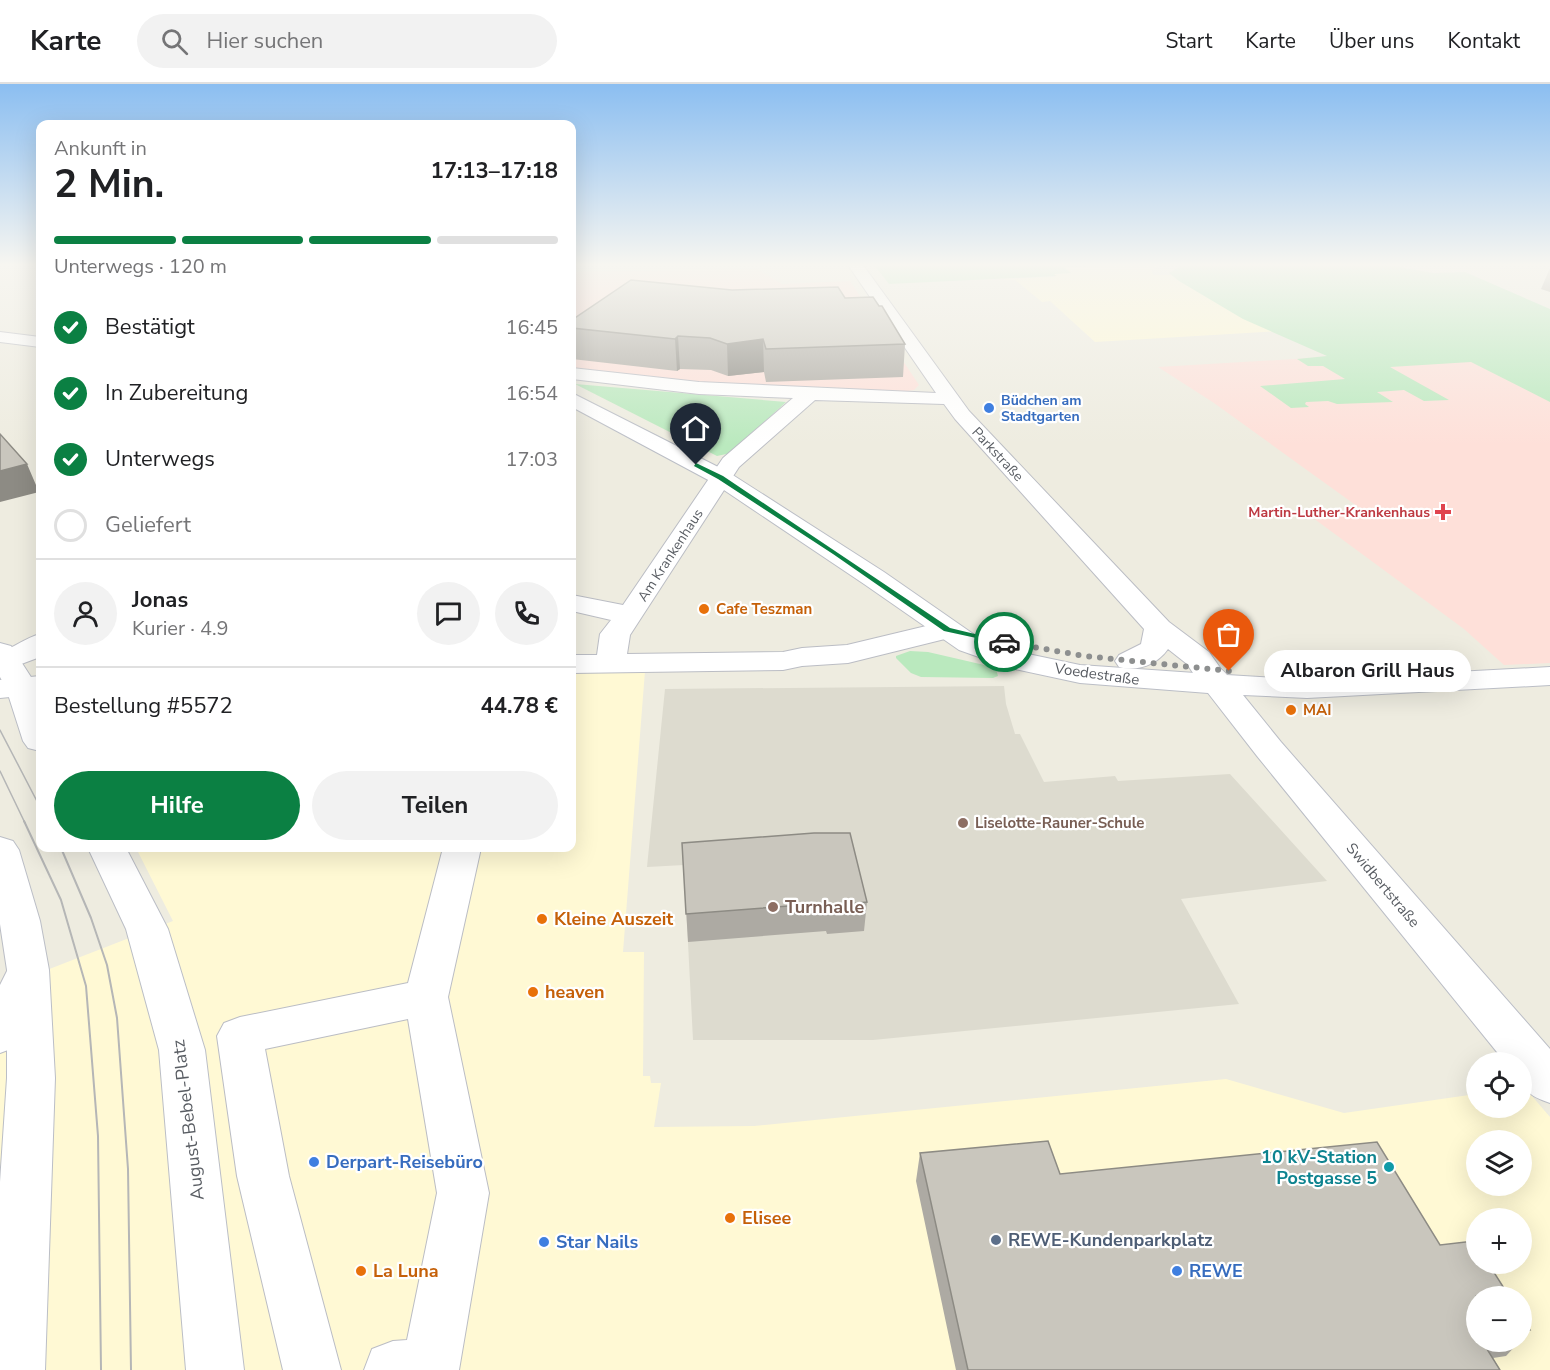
<!DOCTYPE html>
<html lang="de">
<head>
<meta charset="utf-8">
<style>
  :root { --surface:#fff; --page:#f2f2f2; --text:#202124; --muted:#757577; --line:#e0e0e0; --accent:#0b8043 }
  body { margin:0; font-family:"Nunito Sans",sans-serif; background:var(--page); color:var(--text); height:100vh; display:flex; flex-direction:column; font-size:22px; white-space:nowrap }
  * { box-sizing:border-box; margin:0 }
  p { font-size:20px; color:var(--muted) }
  .icon { flex:none; width:33px; height:33px; fill:none; stroke:currentColor; stroke-width:2; stroke-linecap:round; stroke-linejoin:round }
  .map { position:relative; flex:1; overflow:hidden }
  .panel { position:absolute; left:36px; top:36px; width:540px; height:732px; display:flex; flex-direction:column; background:var(--surface); border-radius:12px; box-shadow:0 6px 24px #0002 }
  .panel>* { flex:none }
  .tools { position:absolute; left:1466px; top:968px; display:grid; gap:12px }
  .tools a { display:grid; place-items:center; width:66px; height:66px; border-radius:50%; background:var(--surface); box-shadow:0 6px 24px #0002; font-size:30px }
  .pin { position:absolute; display:grid; place-items:center; width:51px; height:51px; color:#fff; margin:-62px -26px; border-radius:50% 50% 50% 0; rotate:-45deg; box-shadow:0 0 6px #0007 }
  .pin .icon { rotate:45deg }
  .courier { position:absolute; display:grid; place-items:center; width:60px; height:60px; margin:-30px; border:4px solid #0b8043; border-radius:50%; background:#fff; color:#222; box-shadow:0 2px 8px #0007 }
  .bubble { position:absolute; height:42px; border-radius:21px; background:var(--surface); box-shadow:0 6px 24px #0002; font-size:20px; font-weight:700; line-height:42px; text-align:center }
  .overview em { font-style:normal; font-weight:700 }
  .overview div { display:flex; flex-direction:column-reverse }
  .overview { display:flex; align-items:center; justify-content:space-between; height:102px; padding:0 18px }
  h1 { font-size:39px; font-weight:700; line-height:45px }
  .bar { display:grid; grid-template-columns:repeat(4,1fr); gap:9px 6px; align-content:center; height:72px; padding:0 18px }
  .bar i { height:8px; border-radius:4px; background:var(--line) }
  .bar .active { background:var(--accent) }
  .bar p { grid-column:span 4 }
  .line { display:flex; align-items:center; gap:15px; padding:0 18px; border-top:2px solid var(--line) }
  .line div { flex:1 }
  .round { display:grid; place-items:center; flex:none; width:63px; height:63px; border-radius:32px; background:var(--page) }
  ol { padding:0 18px; list-style:none }
  li { display:flex; align-items:center; gap:18px; height:66px }
  li p { margin-inline-start:auto }
  li .icon { padding:6px; border-radius:50%; background:var(--accent); color:#fff; stroke-width:4 }
  li:last-child { color:var(--muted) }
  li i { width:33px; height:33px; border:3px solid var(--line); border-radius:50% }
  .primary-button { display:flex; gap:12px; margin-top:auto; padding:12px 18px }
  .primary-button a { flex:1; height:69px; border-radius:36px; background:var(--accent); color:#fff; font-size:24px; font-weight:700; line-height:69px; text-align:center }
  .primary-button a+a { background:var(--page); color:var(--text) }
  header { display:flex; align-items:center; gap:36px; box-sizing:border-box; height:84px; padding:0 30px; background:var(--surface); border-bottom:2px solid var(--line) }
  header strong { font-size:28px }
  nav { display:flex; gap:33px; margin-inline-start:auto; font-size:21px }
  .search { width:420px; height:54px; background:var(--page); display:flex; align-items:center; gap:15px; box-sizing:border-box; padding:0 21px; border-radius:33px; color:var(--muted); font-size:22px }
  .map>svg:first-child { display:block }
  .commercial { fill:#fff9d4; fill-rule:evenodd }
  .education { fill:#dddbcf }
  .medical { fill:#fee0d9 }
  .green { fill:#bae9be }
  .lines { fill:none; stroke-linecap:round; stroke-linejoin:round }
  .street-casing { stroke:#bbbdc4; stroke-width:2 }
  .secondary-casing { stroke:#bbbec6; stroke-width:2 }
  .street { fill:#fff; fill-rule:evenodd }
  .secondary { fill:#fff; fill-rule:evenodd }
  .tram-far1 { stroke:#b5b6b6; stroke-width:1.5 }
  .tram { stroke:#b5b6b6; stroke-width:2 }
  .wall { fill:#adaaa3 }
  .shaded-wall { fill:#8d8b84 }
  .building { fill:#c9c6bd; stroke:#8d8b84; stroke-width:1.5 }
  .route { fill:#0b8043 }
  .done { stroke:#8d8f8f; stroke-width:6; stroke-dasharray:0 10.8 }
  .shop-dot { fill:#3f7fe0; stroke:#fff; stroke-width:2 }
  .health-dot { fill:#e0444e; stroke:#fff; stroke-width:2 }
  .food-dot { fill:#e8710a; stroke:#fff; stroke-width:2 }
  .education-dot { fill:#8d6e63; stroke:#fff; stroke-width:2 }
  .culture-dot { fill:#0f9aa8; stroke:#fff; stroke-width:2 }
  .service-dot { fill:#5c6f8a; stroke:#fff; stroke-width:2 }
  .labels { text-anchor:middle; stroke-width:4.5; stroke-linejoin:round; paint-order:stroke }
  .far-shop-label { font-size:14px; font-weight:bold; fill:#366cbe; stroke:#fff; text-anchor:start }
  .far-street-label { font-size:14px; fill:#595d63; stroke:#fff }
  .far-health-label { font-size:14px; font-weight:bold; fill:#be3a42; stroke:#fff; text-anchor:end }
  .food-label { font-size:15px; font-weight:bold; fill:#c56008; stroke:#fff; text-anchor:start }
  .street-label { font-size:15px; fill:#595d63; stroke:#fff }
  .education-label { font-size:15px; font-weight:bold; fill:#785e54; stroke:#fff; text-anchor:start }
  .near-education-label { font-size:18px; font-weight:bold; fill:#785e54; stroke:#fff; text-anchor:start }
  .near-food-label { font-size:18px; font-weight:bold; fill:#c56008; stroke:#fff; text-anchor:start }
  .near-street-label { font-size:18px; fill:#595d63; stroke:#fff }
  .near-culture-label { font-size:18px; font-weight:bold; fill:#0d838f; stroke:#fff; text-anchor:end }
  .near-shop-label { font-size:18px; font-weight:bold; fill:#366cbe; stroke:#fff; text-anchor:start }
  .near-service-label { font-size:18px; font-weight:bold; fill:#4e5e75; stroke:#fff; text-anchor:start }
</style>
</head>
<body>
<header>
<strong>Karte</strong>
<div class="search"><svg class="icon" aria-label="search" viewBox="0 0 24 24"><circle cx="10" cy="10" r="6"/><path d="M15 15l6 6"/></svg>Hier suchen</div>
<nav><a>Start</a><a>Karte</a><a>Über uns</a><a>Kontakt</a></nav>
</header>
<div class="map">
<svg width="1550" height="1286" viewBox="0 0 1550 1286">
  <rect width="100%" height="100%" fill="#eeece0"/>
  <!-- commercial -->
  <path class="commercial" d="M1159 181 1151 187 1154 191H1180L1279 247 1095 258 1050 217 1042 218 1015 196 1002 195 1055 193 1053 190 1070 189 1063 183Z
    M645 587 623 868H644L643 992H650L651 999H661L654 1043 754 1042 1226 995 1344 1029 1476 1010V1023H1521V1004H1525L1550 1033V1286H0V906L3 903 173 837 136 764H572V589ZM1476 1056H1521V1101H1476ZM1476 1134H1521V1179H1476ZM1476 1212H1521V1257H1476Z"/>
  <!-- education -->
  <path class="education" d="M1004 602 1006 620 1015 650H1020L1044 698 1115 692 1118 697 1230 690 1327 797 1181 815 1239 920 873 956H693L684 781 647 783 665 605Z"/>
  <!-- medical -->
  <path class="medical" d="M757 185 782 200 850 197 919 301 914 306 901 308 705 299 572 284V188Z
    M1486 272 1550 287V579L1504 581 1464 545 1309 431 1361 425 1214 319 1158 283 1328 273Z"/>
  <!-- green -->
  <path class="green" d="M874 181H1112L1064 183 1071 189 1054 190 1057 192 889 200Z
    M1175 181H1388L1433 189 1465 188 1550 225V318L1471 278 1390 283 1449 316 1424 317 1404 306 1377 308 1393 318 1337 320 1328 317 1306 318 1305 320 1309 323 1291 324 1260 302 1345 295 1323 282H1308L1297 275 1327 272 1243 235 1179 197 1169 189 1179 183Z
    M575 300 786 318 731 369 717 372Z
    M910 567 928 568 993 583 996 585 998 592 993 594 921 593 911 589 896 574V572Z"/>
  <g class="lines">
    <!-- street casing -->
    <g class="street-casing">
      <path id="street" d="M848 181H863L969 327 1169 538 1209 568 1221 585 1217 592 1206 594 1195 592 1187 580 1168 565C1157 581 1137 588 1119 583L1115 577 1119 571 1141 560 1144 545 955 335 944 320 815 316 739 383 630 551 627 570 783 568 802 564 847 561 947 537 957 540 962 546 957 552 848 579 802 582 783 586 572 589V571H597L600 550 611 536 572 527V511L623 521 723 374 793 314 699 310 572 295V284L699 298 936 309Z
        M0 248 40 253V263L0 258Z
        M40 550V573L0 588V569C14 563 26 554 40 550Z
        M40 592V610L0 614V596Z
        M443 764H481L448 913 489 1109 459 1286H364L372 1265 393 1257 407 1256 437 1109 408 935 265 965 289 1092 341 1286H283L237 1092 217 952 224 939 240 933 408 899Z
        M25 876 40 881 47 893 16 963 0 969V901L10 881Z"/>
    </g>
    <!-- secondary casing -->
    <g class="secondary-casing">
      <path id="secondary" d="M572 309 728 388 884 488 979 554 1028 570 1080 581 1195 589 1199 583C1212 580 1219 581 1227 591L1307 596 1550 583V601L1307 614 1243 611 1281 658 1550 965V1019C1525 1011 1521 1004 1521 978H1505L1257 672 1208 609 1080 599 1010 584 959 566 864 500 712 398 572 323Z
        M0 559 11 562 38 604 40 612V667L28 664 23 657 6 604 0 593Z
        M0 753 13 757 19 766 40 837 49 886 55 994 45 1286H0V1098L7 994V886L0 840Z
        M88 764H126L168 845 205 966 244 1286H186L159 966 126 845Z"/>
    </g>
    <!-- street -->
    <use href="#street" class="street"/>
    <!-- secondary -->
    <use href="#secondary" class="secondary"/>
    <!-- tram-far1 -->
    <path class="tram-far1" d="M0 646 40 723
      M0 687 25 739"/>
    <!-- tram -->
    <path class="tram" d="M24 737 61 816 86 902 98 1052 101 1286
      M61 764 91 834 107 881 117 934 128 1085 131 1286"/>
  </g>
  <!-- wall -->
  <path class="wall" d="M1550 184V208L1541 205Z
    M732 206 905 260 903 293 766 298 764 288 728 292 711 286 680 285 677 287 572 275V236Z
    M682 759 867 818 864 847 827 850 826 847 688 858Z
    M920 1069 1060 1090 1476 1212V1257H1520L1506 1272 1493 1274 1500 1286H956L916 1097Z
    M1521 1232 1530 1246 1521 1256Z"/>
  <!-- shaded-wall -->
  <path class="shaded-wall" d="M678 252 680 285 677 287 675 255Z
    M763 255 764 288 728 292 727 260Z
    M27 380 39 408 0 418V387Z"/>
  <!-- building -->
  <path class="building" d="M631 196 732 206 838 203 845 214 873 213 879 222H882L905 260 766 265 763 255 727 260 710 254 678 252 675 255 572 244V236Z
    M0 350 27 380 0 387Z
    M814 749H850L867 818 828 822V819L686 830 682 759Z
    M1048 1057 1060 1090 1377 1058 1440 1161 1474 1157 1476 1161V1179H1488L1509 1212H1476V1257H1482L1500 1286H968L920 1069Z
    M1521 1232 1530 1246 1521 1247Z"/>
  <!-- sky -->
  <linearGradient id="sky" x2="0" y2="1"><stop stop-color="#8bbef1"/><stop offset="0.5" stop-color="#f7f6f1"/><stop offset="1" stop-color="#f7f6f1" stop-opacity="0"/></linearGradient>
  <rect width="1550" height="361" fill="url(#sky)"/>
  <!-- route -->
  <path class="route" d="M696 379 723 392 950 544 1008 558 1004 560 944 547 833 470 718 395 694 382Z"/>
  <g class="lines">
    <!-- done -->
    <path class="done" d="M1004 558 1085 572 1229 587"/>
  </g>
  <!-- markers -->
  <g class="shop-dot">
    <circle cx="989" cy="324" r="6"/>
    <circle cx="314" cy="1078" r="6"/>
    <circle cx="544" cy="1158" r="6"/>
    <circle cx="1177" cy="1187" r="6"/>
  </g>
  <path class="health-dot" d="M1440 419h6v6h6v6h-6v6h-6v-6h-6v-6h6z"/>
  <g class="food-dot">
    <circle cx="704" cy="525" r="6"/>
    <circle cx="1291" cy="626" r="6"/>
    <circle cx="542" cy="835" r="6"/>
    <circle cx="533" cy="908" r="6"/>
    <circle cx="730" cy="1134" r="6"/>
    <circle cx="361" cy="1187" r="6"/>
  </g>
  <g class="education-dot">
    <circle cx="963" cy="739" r="6"/>
    <circle cx="773" cy="823" r="6"/>
  </g>
  <circle class="culture-dot" cx="1389" cy="1083" r="6"/>
  <circle class="service-dot" cx="996" cy="1156" r="6"/>
  <g class="labels">
    <!-- far-shop labels -->
    <g class="far-shop-label">
      <text x="1001" y="321">Büdchen am<tspan x="1001" dy="16">Stadtgarten</tspan></text>
    </g>
    <!-- far-street labels -->
    <g class="far-street-label">
      <text transform="translate(998 370) rotate(47)" y="5">Parkstraße</text>
      <text transform="translate(670 471) rotate(-57)" y="5">Am Krankenhaus</text>
    </g>
    <!-- far-health labels -->
    <g class="far-health-label">
      <text x="1430" y="433">Martin-Luther-Krankenhaus</text>
    </g>
    <!-- food labels -->
    <g class="food-label">
      <text x="716" y="530">Cafe Teszman</text>
      <text x="1303" y="631">MAI</text>
    </g>
    <!-- street labels -->
    <g class="street-label">
      <text transform="translate(1097 590) rotate(8)" y="5">Voedestraße</text>
      <text transform="translate(1383 801) rotate(50)" y="5">Swidbertstraße</text>
    </g>
    <!-- education labels -->
    <g class="education-label">
      <text x="975" y="744">Liselotte-Rauner-Schule</text>
    </g>
    <!-- near-education labels -->
    <g class="near-education-label">
      <text x="785" y="829">Turnhalle</text>
    </g>
    <!-- near-food labels -->
    <g class="near-food-label">
      <text x="554" y="841">Kleine Auszeit</text>
      <text x="545" y="914">heaven</text>
      <text x="742" y="1140">Elisee</text>
      <text x="373" y="1193">La Luna</text>
    </g>
    <!-- near-street labels -->
    <g class="near-street-label">
      <text transform="translate(188 1036) rotate(-97)" y="6">August-Bebel-Platz</text>
    </g>
    <!-- near-culture labels -->
    <g class="near-culture-label">
      <text x="1377" y="1079">10 kV-Station<tspan x="1377" dy="21">Postgasse 5</tspan></text>
    </g>
    <!-- near-shop labels -->
    <g class="near-shop-label">
      <text x="326" y="1084">Derpart-Reisebüro</text>
      <text x="556" y="1164">Star Nails</text>
      <text x="1189" y="1193">REWE</text>
    </g>
    <!-- near-service labels -->
    <g class="near-service-label">
      <text x="1008" y="1162">REWE-Kundenparkplatz</text>
    </g>
  </g>
</svg>
<div class="tools">
<a><svg class="icon" aria-label="locate" viewBox="0 0 24 24"><circle cx="12" cy="12" r="6"/><path d="M12 2v4M12 18v4M2 12h4M18 12h4"/></svg></a>
<a><svg class="icon" aria-label="layers" viewBox="0 0 24 24"><path d="M12 4l9 5-9 5-9-5zM3 14l9 5 9-5"/></svg></a>
<a>+</a>
<a>−</a>
</div>
<div class="pin" style="left:1229px;top:587px;background:#ea580c"><svg class="icon" aria-label="bag" viewBox="0 0 24 24"><path d="M5 8h14l-1 12H6zM9 8a3 3 0 0 1 6 0"/></svg></div>
<div class="pin" style="left:696px;top:381px;background:#1f2937"><svg class="icon" aria-label="home" viewBox="0 0 24 24"><path d="M3 11l9-7 9 7M6 9v11h12V9"/></svg></div>
<div class="courier" style="left:1004px;top:558px"><svg class="icon" aria-label="car" viewBox="0 0 24 24"><path d="M5 17H2v-5l4-1 3-4h7l3 4 3 1v5h-3M9 17h6M6 11h13"/><circle cx="7" cy="17" r="2"/><circle cx="17" cy="17" r="2"/></svg></div>
<div class="bubble" style="left:1264px;top:566px;width:207px">Albaron Grill Haus</div>
<section class="panel">
<div class="overview"><div><h1>2 Min.</h1><p>Ankunft in</p></div><em>17:13–17:18</em></div>
<div class="bar"><i class="active"></i><i class="active"></i><i class="active"></i><i></i><p>Unterwegs · 120 m</p></div>
<ol>
<li><svg class="icon" aria-label="check" viewBox="0 0 24 24"><path d="M5 12l5 5 9-10"/></svg>Bestätigt<p>16:45</p></li>
<li><svg class="icon" aria-label="check" viewBox="0 0 24 24"><path d="M5 12l5 5 9-10"/></svg>In Zubereitung<p>16:54</p></li>
<li><svg class="icon" aria-label="check" viewBox="0 0 24 24"><path d="M5 12l5 5 9-10"/></svg>Unterwegs<p>17:03</p></li>
<li><i></i>Geliefert</li>
</ol>
<div class="line" style="height:108px"><a class="round"><svg class="icon" aria-label="person" viewBox="0 0 24 24"><circle cx="12" cy="8" r="4"/><path d="M4 21q1-7 8-7t8 7"/></svg></a><div><b>Jonas</b><p>Kurier · 4.9</p></div><a class="round"><svg class="icon" aria-label="chat" viewBox="0 0 24 24"><path d="M4 5h16v11H9l-5 4z"/></svg></a><a class="round"><svg class="icon" aria-label="phone" viewBox="0 0 24 24"><path d="M5 4h4l2 5-3 2q2 4 5 5l2-3 5 2v4C11 20 4 13 5 4z"/></svg></a></div>
<div class="line" style="height:78px"><div>Bestellung #5572</div><b>44.78 €</b></div>
<div class="primary-button"><a>Hilfe</a><a>Teilen</a></div>
</section>
</div>
</body>
</html>
